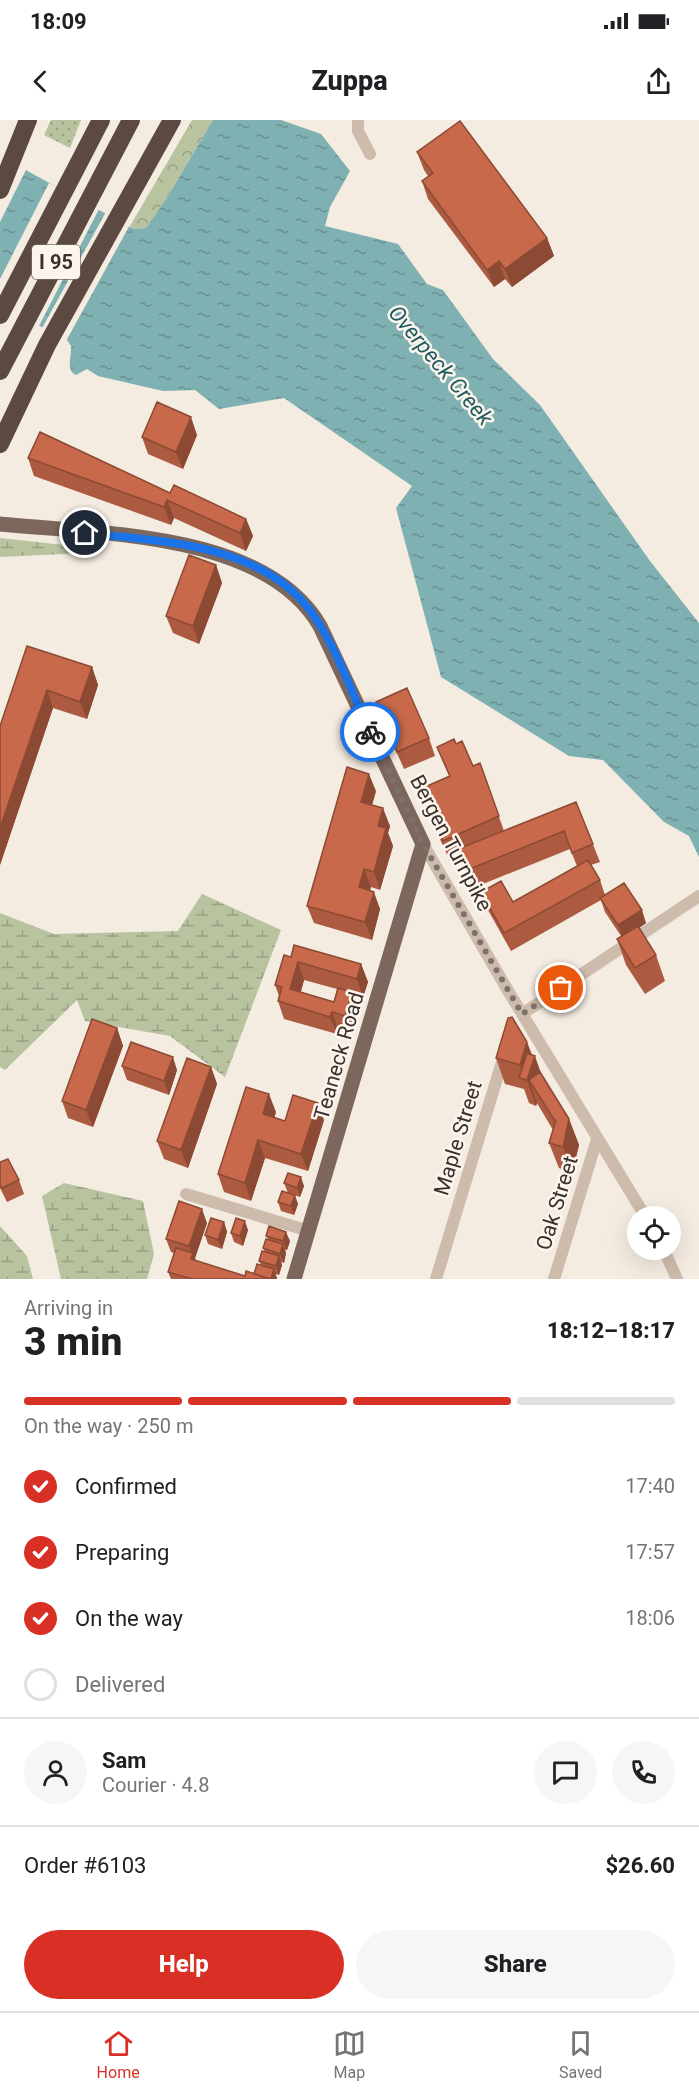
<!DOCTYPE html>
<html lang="en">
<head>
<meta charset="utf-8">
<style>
  :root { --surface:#fff; --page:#f6f6f6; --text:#202124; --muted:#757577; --line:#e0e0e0; --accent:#d93025 }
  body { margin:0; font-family:Roboto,sans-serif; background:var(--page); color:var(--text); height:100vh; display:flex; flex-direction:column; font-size:22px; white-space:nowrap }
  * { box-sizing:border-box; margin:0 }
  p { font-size:20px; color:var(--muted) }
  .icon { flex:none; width:33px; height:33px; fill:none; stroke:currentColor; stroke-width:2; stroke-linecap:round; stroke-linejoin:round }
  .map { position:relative; height:1159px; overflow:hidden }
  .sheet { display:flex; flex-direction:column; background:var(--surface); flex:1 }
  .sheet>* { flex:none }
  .tools { position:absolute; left:627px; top:1086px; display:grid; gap:12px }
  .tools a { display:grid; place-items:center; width:54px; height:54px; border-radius:50%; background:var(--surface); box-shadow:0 6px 24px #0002; font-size:30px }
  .pin { position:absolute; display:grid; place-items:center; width:51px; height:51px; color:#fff; margin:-26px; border:3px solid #fff; border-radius:50%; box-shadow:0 2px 6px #0007 }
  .courier { position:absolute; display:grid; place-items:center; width:60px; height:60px; margin:-30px; border:4px solid #1a73e8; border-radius:50%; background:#fff; color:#222; box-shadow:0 2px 8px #0007 }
  .summary em { font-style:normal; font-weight:800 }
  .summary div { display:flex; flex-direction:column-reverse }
  .summary { display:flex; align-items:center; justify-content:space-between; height:102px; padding:0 24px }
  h1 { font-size:39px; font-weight:800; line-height:45px }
  .bar { display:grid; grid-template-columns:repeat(4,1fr); gap:9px 6px; align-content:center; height:72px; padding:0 24px }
  .bar i { height:8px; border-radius:4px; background:var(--line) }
  .bar .selected { background:var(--accent) }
  .bar p { grid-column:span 4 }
  .line { display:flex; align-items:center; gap:15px; padding:0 24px; border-top:2px solid var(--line) }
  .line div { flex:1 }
  .round { display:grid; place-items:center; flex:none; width:63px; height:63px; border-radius:32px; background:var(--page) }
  ol { padding:0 24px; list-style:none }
  li { display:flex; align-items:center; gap:18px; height:66px }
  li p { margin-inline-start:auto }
  li .icon { padding:6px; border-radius:50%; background:var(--accent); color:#fff; stroke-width:4 }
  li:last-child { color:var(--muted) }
  li i { width:33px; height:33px; border:3px solid var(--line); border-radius:50% }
  .action { display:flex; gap:12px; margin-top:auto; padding:12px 24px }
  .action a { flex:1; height:69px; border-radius:36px; background:var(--accent); color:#fff; font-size:24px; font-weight:800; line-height:69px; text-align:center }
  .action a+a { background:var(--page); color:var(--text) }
  .status { display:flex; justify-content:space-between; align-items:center; height:42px; padding:0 30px; background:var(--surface); direction:ltr }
  .status svg { height:16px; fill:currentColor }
  header { display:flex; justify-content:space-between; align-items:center; height:78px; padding:0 24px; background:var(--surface); font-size:27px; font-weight:800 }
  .dock { display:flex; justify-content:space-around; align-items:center; height:84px; border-top:2px solid var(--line); background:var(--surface); font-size:16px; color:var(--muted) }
  .dock a { display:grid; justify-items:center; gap:3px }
  .dock .selected { color:var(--accent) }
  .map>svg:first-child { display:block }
  .grass { fill:url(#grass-dots) }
  .forest { fill:url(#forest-crowns) }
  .wetland { fill:url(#wetland-marsh) }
  .water { fill:url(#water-ripples) }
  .pier { fill:#f4ebe1 }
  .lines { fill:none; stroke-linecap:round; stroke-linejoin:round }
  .minor { stroke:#cdbbac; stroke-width:12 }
  .major { stroke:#7d675c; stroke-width:15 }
  .highway { stroke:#5c4a42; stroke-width:18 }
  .wall { fill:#ac5a40; fill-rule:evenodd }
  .shaded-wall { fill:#8c4a34 }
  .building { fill:#c8694b; stroke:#8c4a34; stroke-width:1.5 }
  .done { stroke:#7c716b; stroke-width:6; stroke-dasharray:0 10.8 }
  .route { stroke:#1a73e8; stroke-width:8 }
  .labels { text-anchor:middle; stroke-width:5; stroke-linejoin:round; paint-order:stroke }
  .shield { fill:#fbf5ee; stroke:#756b66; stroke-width:1.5 }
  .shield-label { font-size:20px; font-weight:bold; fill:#3b302b }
  .street-label { font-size:21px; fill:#3b302b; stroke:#fbf5ee }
  .water-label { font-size:22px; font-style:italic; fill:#1f5a5e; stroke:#fbf5ee }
</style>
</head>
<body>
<div class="status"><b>18:09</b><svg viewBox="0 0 49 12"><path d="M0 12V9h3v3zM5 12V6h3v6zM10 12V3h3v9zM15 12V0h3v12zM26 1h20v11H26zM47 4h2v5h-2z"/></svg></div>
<header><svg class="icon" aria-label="back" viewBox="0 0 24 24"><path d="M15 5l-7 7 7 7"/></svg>Zuppa<svg class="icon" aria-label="share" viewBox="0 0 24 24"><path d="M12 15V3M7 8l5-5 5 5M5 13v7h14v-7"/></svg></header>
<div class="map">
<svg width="699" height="1159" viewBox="0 0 699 1159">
  <defs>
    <pattern id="grass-dots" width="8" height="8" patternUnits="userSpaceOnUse" patternTransform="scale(1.5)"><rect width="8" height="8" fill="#b8c4a0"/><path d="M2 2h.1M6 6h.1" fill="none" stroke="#97a083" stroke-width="1.8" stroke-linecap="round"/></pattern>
    <pattern id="forest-crowns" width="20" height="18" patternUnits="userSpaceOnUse" patternTransform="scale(1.5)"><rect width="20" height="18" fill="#b8c4a0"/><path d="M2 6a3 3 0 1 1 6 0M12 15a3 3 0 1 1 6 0" fill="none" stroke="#97a083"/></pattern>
    <pattern id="wetland-marsh" width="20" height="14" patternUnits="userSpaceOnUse" patternTransform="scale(1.5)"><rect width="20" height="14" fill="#b8c4a0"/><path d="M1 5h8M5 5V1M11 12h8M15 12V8" fill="none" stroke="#97a083"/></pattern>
    <pattern id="water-ripples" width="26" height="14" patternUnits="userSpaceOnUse" patternTransform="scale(1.5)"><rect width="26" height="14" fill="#7fb0b2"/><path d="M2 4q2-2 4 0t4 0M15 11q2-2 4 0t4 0" fill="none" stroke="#699091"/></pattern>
  </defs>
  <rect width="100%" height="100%" fill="#f4ebe1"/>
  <!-- grass -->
  <path class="grass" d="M51 0H81L70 28 44 15Z"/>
  <!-- forest -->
  <path class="forest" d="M192 0H213L168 76 146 108 134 109 130 106Z"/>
  <!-- wetland -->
  <path class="wetland" d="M0 418 92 428 85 433 0 437Z
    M202 774 281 810 225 957 170 916 85 901 77 880 5 950 0 947V793L54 814 178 811Z
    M64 1063 143 1081 154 1134 147 1159H61L42 1076Z
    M0 1106 27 1136 33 1159H0Z"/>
  <!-- water -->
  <path class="water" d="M213 0H281L321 14 350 51 330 87 325 106 398 124 427 164 443 170 493 239 540 285 650 441 699 503V737L689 716 664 702 603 640 569 636 441 557 396 388 412 366 284 278 219 289 195 270 163 271 98 256 87 249 76 255C65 250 72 236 71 226L67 220 0 186V36L134 109 146 108 168 76Z"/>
  <!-- pier -->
  <path class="pier" d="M0 33 27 48 0 102Z
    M49 63 99 89 38 208 0 189V159Z
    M107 90 131 103 65 223 41 210Z"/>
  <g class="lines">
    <!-- minor -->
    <path class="minor" d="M358 0V11L370 34
      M423 724 507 869 645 1096
      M522 894 699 776
      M186 1074 309 1111
      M664 1130 677 1159
      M436 1159 505 932
      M554 1159 597 1019"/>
    <!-- major -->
    <path class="major" d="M0 404C98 414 265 411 320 506L423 724 294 1159"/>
    <!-- highway -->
    <path class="highway" d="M0 70 28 0
      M0 195 101 0
      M0 251 131 0
      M0 324 47 225 172 0"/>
  </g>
  <!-- wall -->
  <path class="wall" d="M417 32 547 118 554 136 512 167 505 159 494 167 428 79 422 61 428 56 424 50Z
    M197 315 183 349 148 334 142 317Z
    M28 338 170 373 246 399 253 416 246 431 174 398 171 405 34 356Z
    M216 445 222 463 199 524 173 513 166 496Z
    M27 526 92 547 98 565 87 599 53 588 0 745V606Z
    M376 582 429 618 435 636 404 649 382 599Z
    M456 624 473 646 480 643 504 711 576 682 600 742 591 745 600 760 605 775 646 803 639 808 656 835 665 861 645 874 626 845 617 819 621 816 605 792 601 780 511 831 488 790 481 772 513 782 577 746 570 729 473 768 460 734 449 739 439 717 433 699 437 698 425 667 449 656 437 627Z
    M376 671 372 685 390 706 388 713 393 726 380 770 371 767 370 770 380 789 372 820 314 803 307 786Z
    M291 837 361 844 368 862 363 877 353 874 359 890 352 914 338 910 337 914 284 899 278 881 279 876 275 865ZM304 860 337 869 334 882 301 872Z
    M117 908 123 926 93 1007 68 998 62 981Z
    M532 935 542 955 569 999 579 1025 572 1053 559 1048 549 1023 553 1010 537 983 536 986 529 983 524 969 505 964 496 938Z
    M122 946 177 950 169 975 127 960Z
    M211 947 217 964 188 1048 164 1039 157 1021Z
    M276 992 274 998 285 1001 324 1000 308 1051 265 1038 251 1081 224 1072 218 1054Z
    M0 1042 19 1060 24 1074 7 1082 0 1068Z
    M284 1063 304 1066 300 1077 288 1073Z
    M278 1082 298 1084 294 1095 281 1091Z
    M224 1102 227 1112 222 1129 208 1124 205 1115Z
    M207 1103 195 1138 196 1141 245 1156 254 1154 261 1145 259 1141 265 1132 263 1128 268 1119 266 1116 290 1121 287 1130H285L286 1133 284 1143 281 1142 282 1145 279 1155 275 1154 277 1159H171L168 1152 174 1133 171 1132 166 1119Z
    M248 1110 243 1126 234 1122 231 1113Z"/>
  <!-- shaded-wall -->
  <path class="shaded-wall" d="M547 118 554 136 512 167 505 149Z
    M499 141 505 159 494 167 487 150Z
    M191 297 197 315 183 349 176 332Z
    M167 380 174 398 171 405 164 387Z
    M246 399 253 416 246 431 240 413Z
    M216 445 222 463 199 524 193 506Z
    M92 547 98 565 87 599 80 582Z
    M47 570 53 588 0 745V708Z
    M369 654 376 671 368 699 361 682Z
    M383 688 390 706 388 713 393 726 380 770 374 752 378 706Z
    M364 749 371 767 366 785 359 767Z
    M374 772 380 789 372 820 365 802Z
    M642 790 646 803 623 819 618 805Z
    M298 842 304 860 296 887 290 869Z
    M361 844 368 862 363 877 357 859Z
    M352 872 359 890 352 914 345 896Z
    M332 892 338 910 337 914 330 897Z
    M117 908 123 926 93 1007 86 990Z
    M527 922 534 940 535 936 544 962 529 960 537 983 536 986 527 960H525L520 945Z
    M173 937 177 950 169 975 164 961Z
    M211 947 217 964 188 1048 181 1030Z
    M269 974 276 992 270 1012 263 994Z
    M318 983 324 1000 308 1051 301 1034Z
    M569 999 579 1025 572 1053 555 1001 556 1000Z
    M258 1020 265 1038 251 1081 245 1063Z
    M301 1057 304 1066 300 1077 297 1068Z
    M295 1075 298 1084 294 1095 291 1086Z
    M202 1089 207 1103 195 1138 199 1151 191 1139 192 1136 189 1126Z
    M245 1101 248 1110 243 1126 240 1116Z
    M224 1102 227 1112 222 1129 218 1120Z
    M286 1112 290 1121 287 1130 283 1121Z
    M283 1124 286 1133 284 1143 280 1134Z
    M279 1136 282 1145 279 1155 276 1146Z
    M274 1149 277 1158V1159H271Z"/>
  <!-- building -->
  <path class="building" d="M460 1 547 118 505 149 499 141 487 150 422 61 433 53 417 32Z
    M157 282 191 297 176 332 142 317Z
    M40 312 170 373 174 365 246 399 240 413 167 380 164 387 28 338Z
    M189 435 216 445 193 506 166 496Z
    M27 526 92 547 80 582 47 570 0 708V606Z
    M407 568 429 618 397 632 376 582Z
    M454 619 456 624 462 621 473 646 480 643 499 696 443 721 433 699 438 697 425 667 450 656 437 627Z
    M347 647 369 654 361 682 383 688 378 706 386 708 374 752 364 749 359 767 374 772 365 802 307 786Z
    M576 682 593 724 572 733 564 711 467 750 458 729Z
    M588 740 600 760 504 813 481 772 501 761 513 782Z
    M624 763 642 790 618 805 600 778Z
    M638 806 656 835 635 848 617 819Z
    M294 825 361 844 357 859 298 842 290 869 334 882 338 868 352 872 345 896 332 892 330 897 278 881 282 867 275 865 284 835 291 837Z
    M512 897 527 922 520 945 496 938 508 898Z
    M92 899 117 908 86 990 62 981Z
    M131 922 173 937 164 961 122 946Z
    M527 933 535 936 527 960 519 958Z
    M187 938 211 947 181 1030 157 1021Z
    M540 952 569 999 563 1027 549 1023 556 1000 555 1001 529 960Z
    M246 967 269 974 263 994 285 1001 293 975 318 983 301 1034 258 1020 245 1063 218 1054Z
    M8 1039 19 1060 2 1068 0 1065V1042Z
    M288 1053 301 1057 297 1068 284 1063Z
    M282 1071 295 1075 291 1086 278 1082Z
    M179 1081 202 1089 189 1126 166 1119Z
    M211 1098 224 1102 218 1120 205 1115Z
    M236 1098 245 1101 240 1116 231 1113Z
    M269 1106 286 1112 283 1121 266 1116Z
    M266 1119 283 1124 280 1134 263 1128Z
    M176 1128 193 1133 191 1139 245 1156 246 1151 264 1157 263 1159H192L168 1152Z
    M262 1131 279 1136 276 1146 259 1141Z
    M257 1144 274 1149 271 1159 254 1154Z"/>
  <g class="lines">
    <!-- done -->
    <path class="done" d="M370 612 423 724 522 894 561 868"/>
    <!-- route -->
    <path class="route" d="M85 413C162 421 266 424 314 496 338 531 352 574 370 612"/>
  </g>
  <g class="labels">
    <!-- shield labels -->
    <rect class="shield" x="32" y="125" width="48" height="34" rx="4.5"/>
    <g class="shield-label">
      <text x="56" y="149">I 95</text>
    </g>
    <!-- street labels -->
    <g class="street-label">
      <text transform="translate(451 723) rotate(62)" y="7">Bergen Turnpike</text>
      <text transform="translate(339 936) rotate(-74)" y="7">Teaneck Road</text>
      <text transform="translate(458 1018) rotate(-73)" y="7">Maple Street</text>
      <text transform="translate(557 1083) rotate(-73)" y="7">Oak Street</text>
    </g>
    <!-- water labels -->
    <g class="water-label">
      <text transform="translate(441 245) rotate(50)" y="8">Overpeck Creek</text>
    </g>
  </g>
</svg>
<div class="tools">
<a><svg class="icon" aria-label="locate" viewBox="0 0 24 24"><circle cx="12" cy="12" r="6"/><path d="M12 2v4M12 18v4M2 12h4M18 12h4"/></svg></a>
</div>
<div class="pin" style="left:561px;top:868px;background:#ea580c"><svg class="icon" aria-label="bag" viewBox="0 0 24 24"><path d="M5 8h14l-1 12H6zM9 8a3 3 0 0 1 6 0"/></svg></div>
<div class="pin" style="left:85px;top:413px;background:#1f2937"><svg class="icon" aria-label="home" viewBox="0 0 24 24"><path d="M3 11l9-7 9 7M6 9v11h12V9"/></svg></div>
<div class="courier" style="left:370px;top:612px"><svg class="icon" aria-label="bike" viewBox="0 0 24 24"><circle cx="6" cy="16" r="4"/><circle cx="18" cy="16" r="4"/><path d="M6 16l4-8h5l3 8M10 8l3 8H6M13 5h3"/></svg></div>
</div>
<section class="sheet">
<div class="summary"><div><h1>3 min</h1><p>Arriving in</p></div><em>18:12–18:17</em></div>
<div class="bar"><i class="selected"></i><i class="selected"></i><i class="selected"></i><i></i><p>On the way · 250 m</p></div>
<ol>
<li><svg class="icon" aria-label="check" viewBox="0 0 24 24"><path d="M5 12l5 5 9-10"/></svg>Confirmed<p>17:40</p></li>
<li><svg class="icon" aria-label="check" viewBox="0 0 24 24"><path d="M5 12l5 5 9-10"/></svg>Preparing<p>17:57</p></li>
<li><svg class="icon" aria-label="check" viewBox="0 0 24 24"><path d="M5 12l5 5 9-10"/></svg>On the way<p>18:06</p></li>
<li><i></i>Delivered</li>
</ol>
<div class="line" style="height:108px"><a class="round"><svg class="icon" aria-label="person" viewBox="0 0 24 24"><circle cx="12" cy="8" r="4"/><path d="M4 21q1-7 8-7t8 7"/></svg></a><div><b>Sam</b><p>Courier · 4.8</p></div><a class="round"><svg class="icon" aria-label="chat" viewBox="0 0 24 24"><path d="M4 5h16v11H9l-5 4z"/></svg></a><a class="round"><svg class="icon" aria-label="phone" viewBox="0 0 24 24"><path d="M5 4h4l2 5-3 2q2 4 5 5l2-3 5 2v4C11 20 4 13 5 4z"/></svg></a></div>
<div class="line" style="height:78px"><div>Order #6103</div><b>$26.60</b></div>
<div class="action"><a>Help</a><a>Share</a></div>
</section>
<nav class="dock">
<a class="selected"><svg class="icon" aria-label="home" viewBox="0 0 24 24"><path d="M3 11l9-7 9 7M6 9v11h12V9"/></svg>Home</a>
<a><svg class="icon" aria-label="map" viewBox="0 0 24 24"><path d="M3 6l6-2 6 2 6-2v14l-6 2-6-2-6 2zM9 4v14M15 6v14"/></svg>Map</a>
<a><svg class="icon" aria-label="saved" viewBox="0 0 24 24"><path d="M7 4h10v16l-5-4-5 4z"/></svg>Saved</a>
</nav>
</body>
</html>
